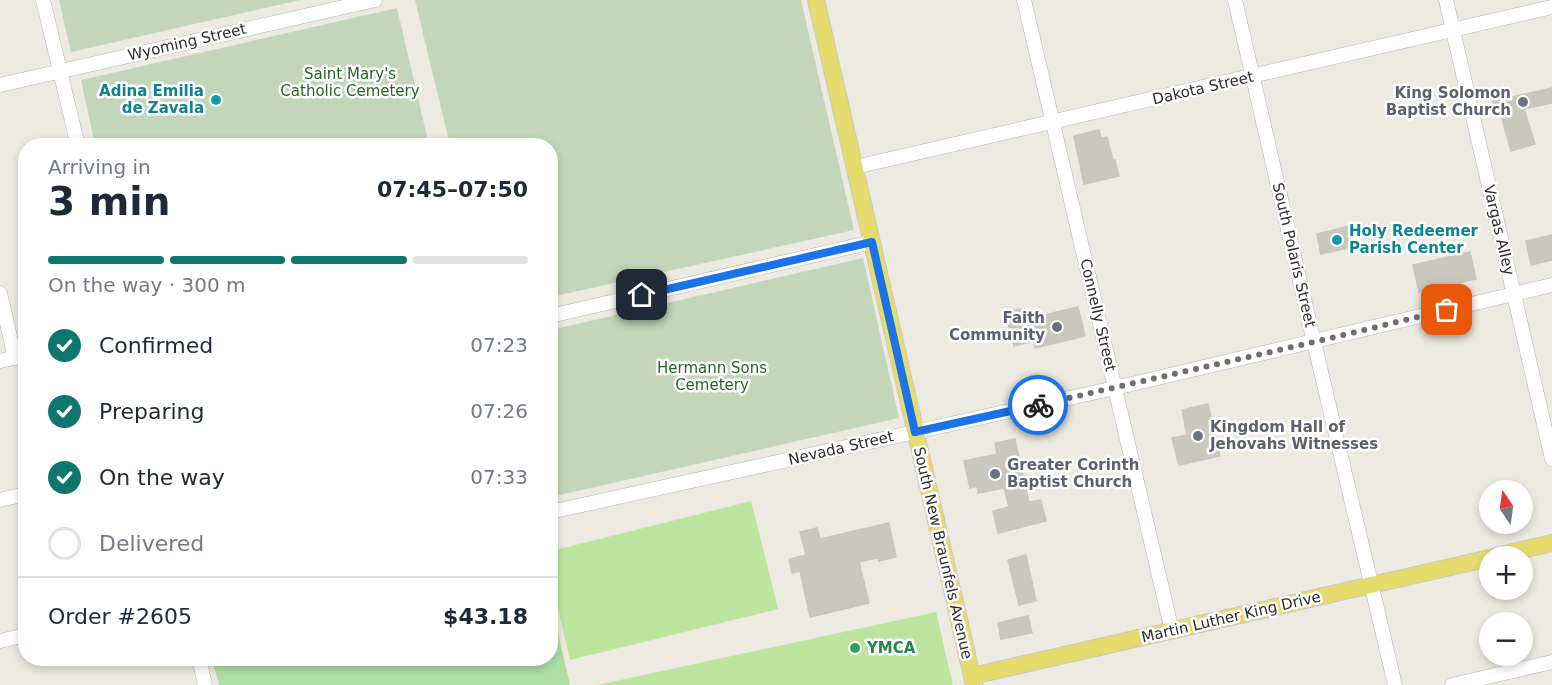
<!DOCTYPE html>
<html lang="en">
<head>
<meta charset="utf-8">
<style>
  :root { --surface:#fff; --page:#f2f2f3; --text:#1f2937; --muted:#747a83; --line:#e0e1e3; --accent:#0f766e }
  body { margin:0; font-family:"DejaVu Sans",sans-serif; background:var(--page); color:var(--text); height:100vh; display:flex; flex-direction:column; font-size:22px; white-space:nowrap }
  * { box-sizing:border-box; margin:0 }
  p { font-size:20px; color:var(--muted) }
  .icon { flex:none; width:33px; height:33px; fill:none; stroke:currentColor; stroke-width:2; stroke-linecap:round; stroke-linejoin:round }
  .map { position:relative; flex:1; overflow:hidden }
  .details { position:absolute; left:18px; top:138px; width:540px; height:528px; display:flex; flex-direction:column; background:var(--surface); border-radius:24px; box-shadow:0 3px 9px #0003 }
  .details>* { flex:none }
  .needle { width:39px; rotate:347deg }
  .fabs { position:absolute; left:1479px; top:480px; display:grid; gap:12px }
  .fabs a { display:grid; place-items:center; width:54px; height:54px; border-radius:50%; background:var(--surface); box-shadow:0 3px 9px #0003; font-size:30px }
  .pin { position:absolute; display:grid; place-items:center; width:51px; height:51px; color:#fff; margin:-26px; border-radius:12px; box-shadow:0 3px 9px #0006 }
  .courier { position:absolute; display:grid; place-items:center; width:60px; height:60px; margin:-30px; border:4px solid #1a73e8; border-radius:50%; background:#fff; color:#222; box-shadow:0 2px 8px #0007 }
  .summary em { font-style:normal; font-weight:700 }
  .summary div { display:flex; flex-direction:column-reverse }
  .summary { display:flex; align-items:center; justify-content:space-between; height:102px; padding:0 30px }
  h1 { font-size:39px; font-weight:700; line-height:45px }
  .bar { display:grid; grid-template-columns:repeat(4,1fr); gap:9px 6px; align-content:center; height:72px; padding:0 30px }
  .bar i { height:8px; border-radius:4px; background:var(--line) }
  .bar .active { background:var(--accent) }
  .bar p { grid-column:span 4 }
  .line { display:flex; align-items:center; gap:15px; padding:0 30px; border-top:2px solid var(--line) }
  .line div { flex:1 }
  ol { padding:0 30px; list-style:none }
  li { display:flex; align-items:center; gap:18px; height:66px }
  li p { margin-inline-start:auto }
  li .icon { padding:6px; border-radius:50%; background:var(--accent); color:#fff; stroke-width:4 }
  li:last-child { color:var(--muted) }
  li i { width:33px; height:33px; border:3px solid var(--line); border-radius:50% }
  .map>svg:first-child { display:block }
  .green { fill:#aedfa3 }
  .cemetery { fill:#c3d6ba }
  .pitch { fill:#bde5a0 }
  .building { fill:#c9c8bf; stroke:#c9c6bb; stroke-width:1.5 }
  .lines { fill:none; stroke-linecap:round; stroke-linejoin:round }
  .minor-casing { stroke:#b5b5bf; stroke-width:15 }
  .major-casing { stroke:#c8c8c8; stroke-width:18 }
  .minor { stroke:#fff; stroke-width:14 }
  .major { stroke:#e6dc6e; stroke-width:16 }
  .done { stroke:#706f6c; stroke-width:6; stroke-dasharray:0 10.8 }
  .route { stroke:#1a73e8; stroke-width:8 }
  .culture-dot { fill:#0f9aa8; stroke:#fff; stroke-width:2 }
  .worship-dot { fill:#6b7280; stroke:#fff; stroke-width:2 }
  .leisure-dot { fill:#2e9e5b; stroke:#fff; stroke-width:2 }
  .labels { text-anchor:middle; stroke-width:5; stroke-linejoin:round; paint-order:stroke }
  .street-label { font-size:15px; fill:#2d2d2d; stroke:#fff }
  .park-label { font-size:15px; fill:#256621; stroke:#fff }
  .culture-label { font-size:15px; font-weight:bold; fill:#0d838f; stroke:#fff; text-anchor:end }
  .worship-label { font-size:15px; font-weight:bold; fill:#5b616d; stroke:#fff; text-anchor:end }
  .leisure-label { font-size:15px; font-weight:bold; fill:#27864d; stroke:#fff; text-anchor:start }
</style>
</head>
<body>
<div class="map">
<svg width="1552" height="685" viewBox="0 0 1552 685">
  <rect width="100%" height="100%" fill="#edeae1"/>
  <!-- green -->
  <path class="green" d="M551 603 570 685H219L212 659 550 658Z"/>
  <!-- cemetery -->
  <path class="cemetery" d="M59 0H300L71 52Z
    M415 0H801L854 230 551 297 550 146 450 145Z
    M397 8 429 145H95L81 80Z
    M863 258 899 418 551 497V330Z"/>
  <!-- pitch -->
  <path class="pitch" d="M751 501 778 609 570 660 551 579V551Z
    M936 612 953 685H597Z"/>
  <!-- building -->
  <path class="building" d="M1552 88V103L1524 109 1535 144 1511 151 1501 115 1497 116 1493 101Z
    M1099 130 1101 138 1107 137 1113 160H1115L1119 176 1084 184 1074 136Z
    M1354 225 1358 246 1321 254 1317 234Z
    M1552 235V260L1531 265 1526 241Z
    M1470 252 1476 279 1419 292 1413 265Z
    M1078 307 1085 336 1035 348 1034 341 1014 346 1005 313 1020 309 1023 320Z
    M1208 404 1220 456 1179 465 1172 438 1187 435 1182 410Z
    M1015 439 1029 502 1041 500 1046 521 998 533 993 511 1009 507 1004 488 978 493 977 486 970 488 964 461 997 454 995 443Z
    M889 523 896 557 879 561 878 558 859 562 869 603 810 617 800 571 792 573 789 559 806 555 800 532 817 528 820 539Z
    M1026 555 1036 601 1019 605 1008 560Z
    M1028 616 1032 633 1001 639 998 623Z"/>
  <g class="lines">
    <!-- minor casing -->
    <g class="minor-casing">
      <path id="minor" d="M43 0 78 146
        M1024 0 1172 631
        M1235 0 1314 342 1395 685
        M1446 0 1552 459
        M0 85 375 0
        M855 167 1552 7
        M0 293 15 358
        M550 316 872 242
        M0 361 26 355
        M0 500 26 494
        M550 512 1115 388 1552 285
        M0 641 26 635
        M199 658 205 685
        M1452 685 1552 662"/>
    </g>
    <!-- major casing -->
    <g class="major-casing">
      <path id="major" d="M816 0 974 685
        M1496 556 1552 543
        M972 676 1490 558"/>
    </g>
    <!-- minor -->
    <use href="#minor" class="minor"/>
    <!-- major -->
    <use href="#major" class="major"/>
  </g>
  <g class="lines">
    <!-- done -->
    <path class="done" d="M1038 405 1314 342 1447 310"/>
    <!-- route -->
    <path class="route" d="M642 295 872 242 915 432 1038 405"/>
  </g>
  <!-- markers -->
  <g class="culture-dot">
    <circle cx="216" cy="100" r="6"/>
    <circle cx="1337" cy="240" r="6"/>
  </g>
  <g class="worship-dot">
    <circle cx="1523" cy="102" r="6"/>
    <circle cx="1057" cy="327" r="6"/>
    <circle cx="1198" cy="436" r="6"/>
    <circle cx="995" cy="474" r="6"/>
  </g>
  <circle class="leisure-dot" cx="855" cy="648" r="6"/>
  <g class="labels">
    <!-- street labels -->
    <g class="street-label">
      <text transform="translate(187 42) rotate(-13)" y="5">Wyoming Street</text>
      <text transform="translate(1203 88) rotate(-13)" y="5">Dakota Street</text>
      <text transform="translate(1499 230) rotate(77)" y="5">Vargas Alley</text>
      <text transform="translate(1294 255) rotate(77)" y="5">South Polaris Street</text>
      <text transform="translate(1098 315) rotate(77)" y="5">Connelly Street</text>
      <text transform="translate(841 448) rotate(-13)" y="5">Nevada Street</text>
      <text transform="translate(943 553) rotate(77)" y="5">South New Braunfels Avenue</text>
      <text transform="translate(1231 617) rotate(-13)" y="5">Martin Luther King Drive</text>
    </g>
    <!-- park labels -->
    <g class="park-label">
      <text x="350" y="79">Saint Mary's<tspan x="350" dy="17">Catholic Cemetery</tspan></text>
      <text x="712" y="373">Hermann Sons<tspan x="712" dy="17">Cemetery</tspan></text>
    </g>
    <!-- culture labels -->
    <g class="culture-label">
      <text x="204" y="96">Adina Emilia<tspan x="204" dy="17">de Zavala</tspan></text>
      <text x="1349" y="236" text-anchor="start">Holy Redeemer<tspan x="1349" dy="17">Parish Center</tspan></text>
    </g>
    <!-- worship labels -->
    <g class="worship-label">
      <text x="1511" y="98">King Solomon<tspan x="1511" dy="17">Baptist Church</tspan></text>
      <text x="1045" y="323">Faith<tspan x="1045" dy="17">Community</tspan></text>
      <text x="1210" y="432" text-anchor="start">Kingdom Hall of<tspan x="1210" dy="17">Jehovahs Witnesses</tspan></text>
      <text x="1007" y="470" text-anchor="start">Greater Corinth<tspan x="1007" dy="17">Baptist Church</tspan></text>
    </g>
    <!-- leisure labels -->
    <g class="leisure-label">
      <text x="867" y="653">YMCA</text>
    </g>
  </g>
</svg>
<div class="fabs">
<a><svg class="needle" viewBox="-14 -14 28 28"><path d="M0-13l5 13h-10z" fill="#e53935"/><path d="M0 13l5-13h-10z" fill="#747a83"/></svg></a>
<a>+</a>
<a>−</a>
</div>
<div class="pin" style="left:1447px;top:310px;background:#ea580c"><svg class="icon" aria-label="bag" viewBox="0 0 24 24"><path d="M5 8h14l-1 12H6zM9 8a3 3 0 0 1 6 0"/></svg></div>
<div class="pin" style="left:642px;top:295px;background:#1f2937"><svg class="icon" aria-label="home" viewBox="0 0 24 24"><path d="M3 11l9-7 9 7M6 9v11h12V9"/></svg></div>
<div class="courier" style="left:1038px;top:405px"><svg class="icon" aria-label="bike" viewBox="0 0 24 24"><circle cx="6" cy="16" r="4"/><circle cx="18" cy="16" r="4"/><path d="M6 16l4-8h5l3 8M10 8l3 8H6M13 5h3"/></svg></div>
<section class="details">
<div class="summary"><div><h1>3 min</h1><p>Arriving in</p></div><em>07:45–07:50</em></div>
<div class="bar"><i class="active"></i><i class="active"></i><i class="active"></i><i></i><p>On the way · 300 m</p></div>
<ol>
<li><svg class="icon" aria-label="check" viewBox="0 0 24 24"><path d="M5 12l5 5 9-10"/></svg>Confirmed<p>07:23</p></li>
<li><svg class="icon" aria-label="check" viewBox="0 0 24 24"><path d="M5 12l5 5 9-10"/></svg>Preparing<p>07:26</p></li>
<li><svg class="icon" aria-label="check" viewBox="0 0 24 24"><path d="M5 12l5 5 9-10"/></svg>On the way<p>07:33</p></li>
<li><i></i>Delivered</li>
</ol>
<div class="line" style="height:78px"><div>Order #2605</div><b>$43.18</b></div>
</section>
</div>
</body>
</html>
